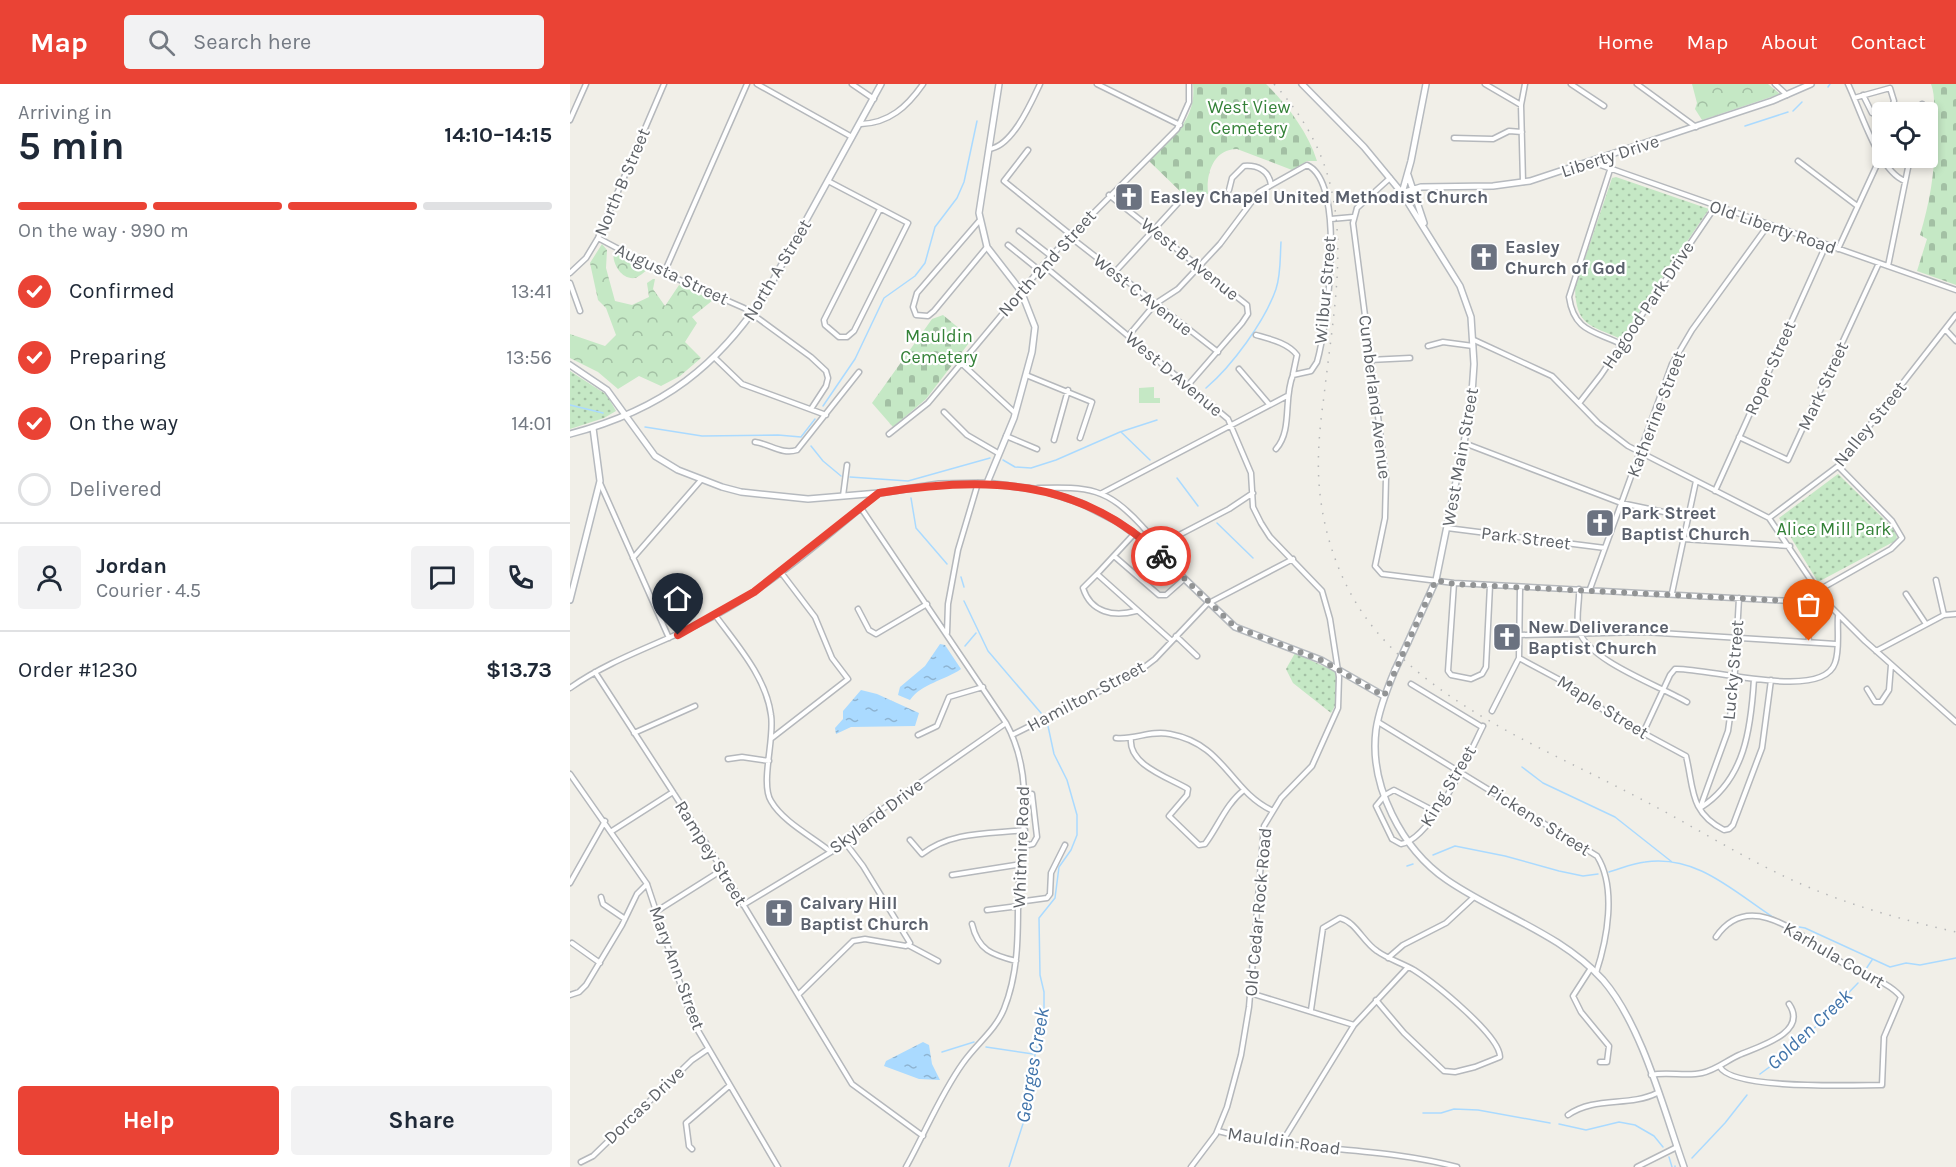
<!DOCTYPE html>
<html lang="en">
<head>
<meta charset="utf-8">
<style>
  :root { --surface:#fff; --page:#f2f2f3; --text:#1f2937; --muted:#747a83; --line:#e0e1e3; --accent:#ea4335 }
  body { margin:0; font-family:Karla,sans-serif; background:var(--page); color:var(--text); height:100vh; display:flex; flex-direction:column; font-size:22px; white-space:nowrap }
  * { box-sizing:border-box; margin:0 }
  p { font-size:20px; color:var(--muted) }
  .icon { flex:none; width:33px; height:33px; fill:none; stroke:currentColor; stroke-width:2; stroke-linecap:round; stroke-linejoin:round }
  .map { position:relative; flex:1; overflow:hidden }
  .details { display:flex; flex-direction:column; background:var(--surface); width:570px }
  .details>* { flex:none }
  .tools { position:absolute; left:1302px; top:18px; display:grid; gap:12px }
  .tools a { display:grid; place-items:center; width:66px; height:66px; border-radius:6px; background:var(--surface); box-shadow:0 3px 9px #0003; font-size:30px }
  .pin { position:absolute; display:grid; place-items:center; width:51px; height:51px; color:#fff; margin:-62px -26px; border-radius:50% 50% 50% 0; rotate:-45deg; box-shadow:0 0 6px #0007 }
  .pin .icon { rotate:45deg }
  .courier { position:absolute; display:grid; place-items:center; width:60px; height:60px; margin:-30px; border:4px solid #ea4335; border-radius:50%; background:#fff; color:#222; box-shadow:0 2px 8px #0007 }
  .summary em { font-style:normal; font-weight:700 }
  .summary div { display:flex; flex-direction:column-reverse }
  .summary { display:flex; align-items:center; justify-content:space-between; height:102px; padding:0 18px }
  h1 { font-size:39px; font-weight:700; line-height:45px }
  .bar { display:grid; grid-template-columns:repeat(4,1fr); gap:9px 6px; align-content:center; height:72px; padding:0 18px }
  .bar i { height:8px; border-radius:4px; background:var(--line) }
  .bar .on { background:var(--accent) }
  .bar p { grid-column:span 4 }
  .line { display:flex; align-items:center; gap:15px; padding:0 18px; border-top:2px solid var(--line) }
  .line div { flex:1 }
  .round { display:grid; place-items:center; flex:none; width:63px; height:63px; border-radius:6px; background:var(--page) }
  ol { padding:0 18px; list-style:none }
  li { display:flex; align-items:center; gap:18px; height:66px }
  li p { margin-inline-start:auto }
  li .icon { padding:6px; border-radius:50%; background:var(--accent); color:#fff; stroke-width:4 }
  li:last-child { color:var(--muted) }
  li i { width:33px; height:33px; border:3px solid var(--line); border-radius:50% }
  .button { display:flex; gap:12px; margin-top:auto; padding:12px 18px }
  .button a { flex:1; height:69px; border-radius:6px; background:var(--accent); color:#fff; font-size:24px; font-weight:700; line-height:69px; text-align:center }
  .button a+a { background:var(--page); color:var(--text) }
  header { display:flex; align-items:center; gap:36px; box-sizing:border-box; height:84px; padding:0 30px; background:var(--accent); color:#fff }
  header strong { font-size:28px }
  nav { display:flex; gap:33px; margin-inline-start:auto; font-size:21px }
  .search { width:420px; height:54px; background:var(--page); display:flex; align-items:center; gap:15px; box-sizing:border-box; padding:0 21px; border-radius:6px; color:var(--muted); font-size:22px }
  main { display:flex; flex:1; min-height:0 }
  .map>svg:first-child { display:block }
  .green { fill:#c5e8c5 }
  .forest { fill:url(#forest-crowns) }
  .cemetery { fill:url(#cemetery-stones) }
  .park { fill:url(#park-dots) }
  .water { fill:url(#water-ripples) }
  .lines { fill:none; stroke-linecap:round; stroke-linejoin:round }
  .stream { stroke:#aadaff; stroke-width:1.5 }
  .street-casing { stroke:#b5b8bc; stroke-width:7 }
  .secondary-casing { stroke:#b6babf; stroke-width:8 }
  .street { stroke:#fff; stroke-width:4 }
  .secondary { stroke:#fff; stroke-width:5 }
  .rail { stroke:#b6b7b8; stroke-width:1.5; stroke-dasharray:1.5 8; stroke-linecap:butt }
  .secondary-bridge-casing { stroke:#b6babf; stroke-width:8; stroke-linecap:butt }
  .secondary-bridge { stroke:#fff; stroke-width:5 }
  .done { stroke:#929495; stroke-width:6; stroke-dasharray:0 10.8 }
  .route { stroke:#ea4335; stroke-width:8 }
  .labels { text-anchor:middle; stroke-width:4.5; stroke-linejoin:round; paint-order:stroke }
  .park-label { font-size:18px; fill:#348238; stroke:#fff }
  .street-label { font-size:18px; fill:#5f6368; stroke:#fff }
  .worship-label { font-size:18px; font-weight:bold; fill:#5b616d; stroke:#fff; text-anchor:start }
  .water-label { font-size:20px; font-style:italic; fill:#4174aa; stroke:#fff }
</style>
</head>
<body>
<header>
<strong>Map</strong>
<div class="search"><svg class="icon" aria-label="search" viewBox="0 0 24 24"><circle cx="10" cy="10" r="6"/><path d="M15 15l6 6"/></svg>Search here</div>
<nav><a>Home</a><a>Map</a><a>About</a><a>Contact</a></nav>
</header>
<main>
<section class="details">
<div class="summary"><div><h1>5 min</h1><p>Arriving in</p></div><em>14:10–14:15</em></div>
<div class="bar"><i class="on"></i><i class="on"></i><i class="on"></i><i></i><p>On the way · 990 m</p></div>
<ol>
<li><svg class="icon" aria-label="check" viewBox="0 0 24 24"><path d="M5 12l5 5 9-10"/></svg>Confirmed<p>13:41</p></li>
<li><svg class="icon" aria-label="check" viewBox="0 0 24 24"><path d="M5 12l5 5 9-10"/></svg>Preparing<p>13:56</p></li>
<li><svg class="icon" aria-label="check" viewBox="0 0 24 24"><path d="M5 12l5 5 9-10"/></svg>On the way<p>14:01</p></li>
<li><i></i>Delivered</li>
</ol>
<div class="line" style="height:108px"><a class="round"><svg class="icon" aria-label="person" viewBox="0 0 24 24"><circle cx="12" cy="8" r="4"/><path d="M4 21q1-7 8-7t8 7"/></svg></a><div><b>Jordan</b><p>Courier · 4.5</p></div><a class="round"><svg class="icon" aria-label="chat" viewBox="0 0 24 24"><path d="M4 5h16v11H9l-5 4z"/></svg></a><a class="round"><svg class="icon" aria-label="phone" viewBox="0 0 24 24"><path d="M5 4h4l2 5-3 2q2 4 5 5l2-3 5 2v4C11 20 4 13 5 4z"/></svg></a></div>
<div class="line" style="height:78px"><div>Order #1230</div><b>$13.73</b></div>
<div class="button"><a>Help</a><a>Share</a></div>
</section>
<div class="map">
<svg width="1386" height="1083" viewBox="0 0 1386 1083">
  <defs>
    <pattern id="forest-crowns" width="20" height="18" patternUnits="userSpaceOnUse" patternTransform="scale(1.5)"><rect width="20" height="18" fill="#c5e8c5"/><path d="M2 6a3 3 0 1 1 6 0M12 15a3 3 0 1 1 6 0" fill="none" stroke="#a3c0a4"/></pattern>
    <pattern id="cemetery-stones" width="16" height="16" patternUnits="userSpaceOnUse" patternTransform="scale(1.5)"><rect width="16" height="16" fill="#c5e8c5"/><path d="M2 7V4a2 2 0 0 1 4 0v3zM10 15v-3a2 2 0 0 1 4 0v3z" fill="#a3c0a4"/></pattern>
    <pattern id="park-dots" width="8" height="8" patternUnits="userSpaceOnUse" patternTransform="scale(1.5)"><rect width="8" height="8" fill="#c5e8c5"/><path d="M2 2h.1M6 6h.1" fill="none" stroke="#a3c0a4" stroke-width="1.8" stroke-linecap="round"/></pattern>
    <pattern id="water-ripples" width="26" height="14" patternUnits="userSpaceOnUse" patternTransform="scale(1.5)"><rect width="26" height="14" fill="#aadaff"/><path d="M2 4q2-2 4 0t4 0M15 11q2-2 4 0t4 0" fill="none" stroke="#8eb4d2"/></pattern>
  </defs>
  <rect width="100%" height="100%" fill="#f1efe8"/>
  <!-- green -->
  <path class="green" d="M584 303V314H590V319H569V304Z"/>
  <!-- forest -->
  <path class="forest" d="M1122 0H1198L1210 10 1132 36 1125 25 1127 19Z
    M32 160 37 166 36 184 45 217 62 221 79 213 77 199 83 195H85L83 205 95 222 109 201 143 216 122 233 127 239 115 258 131 274 110 292 91 302 69 292 48 305 28 288 0 274V250L35 262 46 251 36 224 28 216 20 179Z
    M44 167 77 186C74 188 69 193 65 194 51 196 41 178 44 167Z"/>
  <!-- cemetery -->
  <path class="cemetery" d="M623 0H696C717 21 738 48 747 77H737L722 86 667 65C643 65 636 90 638 110H613L579 77C602 55 627 35 623 0Z
    M1361 0H1386V201L1347 187 1357 155 1350 151C1362 111 1367 74 1364 32 1364 22 1365 10 1361 0Z
    M373 231 402 255 356 315 323 343 302 319 362 235Z"/>
  <!-- park -->
  <path class="park" d="M1046 93 1139 125 1051 255C1020 241 1006 242 1005 204L1042 94Z
    M0 287 37 311 46 327 34 334 0 345Z
    M1268 390 1326 447 1327 456 1248 498 1209 434Z
    M725 569 766 588V620L761 629 723 599 716 585Z"/>
  <!-- water -->
  <path class="water" d="M370 560 375 561 391 585C374 597 352 599 340 616L328 611 330 603 355 582Z
    M291 606 307 610 349 629 345 642 281 643 266 650 265 644 273 635V627Z
    M353 958 359 961 362 980 370 996 349 995 314 982 316 977Z"/>
  <g class="lines">
    <!-- stream -->
    <path class="stream" d="M1258 3 1260 0
      M1223 27 1232 18
      M1175 42 1218 28
      M636 304C662 282 695 237 706 205 711 190 710 173 711 158
      M0 321 33 329
      M253 322 285 275 314 214 345 192 355 179 365 143 387 114 394 98 407 37
      M75 343 132 352 208 351 231 353 245 335
      M551 348 580 376
      M241 362 253 377 271 392
      M433 376 445 383 461 384 486 376 550 348 587 336
      M280 393 338 397 420 374
      M607 394 628 422
      M341 414 346 444 377 480
      M647 439 683 474
      M391 493 394 503
      M394 517 418 567 471 629
      M395 562 406 549
      M952 683 973 699 1045 733 1102 778
      M863 771 885 762 935 772 989 787 1013 792 1028 790
      M837 782 843 780
      M1039 788C1050 785 1063 779 1075 778 1129 770 1167 811 1209 837
      M1218 841 1235 844 1320 883 1336 879 1350 881 1386 874
      M1296 885 1302 876
      M416 963 463 970
      M372 968 404 958
      M1190 990 1224 965 1288 899
      M853 1029H871L884 1025 908 1026 980 1039
      M989 1040 1016 1046 1049 1038 1065 1041 1084 1052 1093 1063
      M1099 1073 1102 1083
      M1122 1074 1155 1039 1177 1011
      M439 1083 460 1018V992L474 933V908L470 891 469 834 485 814 489 783 501 766 507 751V731L497 696 484 670 478 642
      M1105 1083V1082"/>
    <!-- street casing -->
    <g class="street-casing">
      <path id="street" d="M187 0 282 53
        M282 0 304 15
        M527 0 610 41
        M915 0 951 21
        M1001 0 1034 22
        M1067 0 1126 43
        M1205 0 1217 11
        M1278 0C1290 25 1309 88 1335 97
        M1293 11 1302 29 1312 31
        M1284 14 1320 4 1324 17 1320 28
        M1350 28 1352 20
        M0 36 16 0
        M291 40C319 39 337 23 353 0
        M884 54 923 55 939 47 952 48
        M419 65C442 63 461 19 470 0
        M458 66 434 97 501 151
        M1228 77 1286 121
        M1022 78 1386 206
        M1040 86 999 213C1004 248 1025 247 1051 260
        M820 94 787 124 783 139 816 394 815 434 805 482 812 490 884 499 1220 517 1227 521C1229 536 1238 537 1239 557
        M258 97 338 139 284 247 277 253H269L255 241 254 236 310 125
        M953 98 951 21 955 0
        M659 106 662 94 674 82C687 81 699 86 701 101
        M539 111 677 221 678 230 672 239 619 300
        M761 135 783 133
        M410 136 347 209 343 223 346 231 358 232 364 227 417 163
        M449 147 481 172
        M499 152 648 268
        M28 154 94 189 174 224 241 273 256 287 258 294 256 302 241 325
        M438 161 469 186
        M1268 165 1311 72
        M473 181 658 335 681 389 683 423 691 439 700 453 752 507 760 535 769 593 768 624 742 682 711 714 694 742 679 923 671 971 657 1023 646 1050 621 1083
        M1318 182 1340 74
        M545 188 610 117
        M0 189 16 174 28 154 94 0
        M94 189 177 0
        M0 199 10 227
        M1375 245 1386 257
        M559 251 585 220 608 205 650 160 689 108 737 81C777 99 757 243 747 278L741 287 723 291C713 314 723 346 706 365
        M686 251C700 255 718 259 727 271L723 290
        M904 256 982 292 1028 339 1058 362 1199 434 1255 517 1295 557 1386 638
        M858 262 873 258 903 262
        M145 274 172 300 256 331
        M799 276 840 274
        M390 278 445 329
        M669 285 698 319
        M456 291 522 318 510 354
        M1010 318 1031 291 1145 123
        M374 328 397 351 428 369
        M319 350 358 319 481 172 607 45 619 18V0
        M436 352 467 365
        M1169 353 1218 376 1309 179
        M484 356 498 306
        M185 358C200 360 212 371 227 366L289 288
        M894 359 1051 419 1118 433
        M30 399 99 554
        M468 404C519 403 536 403 572 442 579 450 587 457 588 469
        M1145 407 1256 161
        M532 409 717 312
        M273 412 277 381
        M291 424 436 639C467 695 450 757 448 818 448 854 448 890 434 925 425 947 406 960 393 979 370 1011 355 1049 336 1083
        M1199 434 1268 382 1386 231
        M877 444 1035 464
        M564 450 527 490 602 557
        M1113 455 1220 462
        M588 462 659 425 683 409
        M544 472 589 511H596L614 495
        M63 474 131 396
        M571 479 583 465
        M527 490 513 504C521 529 544 533 566 527
        M1366 496 1374 531
        M884 499 878 587 881 591 901 595 912 590 916 583 920 501
        M1009 505C1010 517 1005 535 1009 547 1019 577 1090 602 1117 618
        M1020 505 1102 280 1122 246 1199 140
        M1247 507 1321 465 1332 454 1322 437 1268 382
        M1102 509 1126 397
        M1336 510 1356 540
        M288 525 299 546 306 550 357 520
        M145 531C167 561 196 593 201 631 205 654 190 699 201 717 213 738 243 753 261 768
        M377 549 378 520 388 466 408 399
        M949 551 1074 548 1266 560
        M606 552 627 572
        M1306 567 1374 531 1386 530
        M949 574 1003 603 1040 631 1116 672C1124 704 1119 728 1154 746L1159 745 1163 741 1192 664 1201 596
        M25 588 136 759 282 1000 353 1052
        M841 600 912 643
        M0 604C45 572 100 557 148 530 206 498 258 451 309 409
        M1297 605 1305 618H1311L1319 606 1321 581
        M922 627 949 574 950 503
        M808 638 1027 772C1047 804 1037 856 1026 889
        M64 649 125 622
        M1073 649 1100 591 1105 585C1135 583 1252 618 1265 579 1270 566 1267 546 1268 532
        M348 651 367 642 379 613 413 603
        M442 651 568 588 585 575 637 520 723 475
        M202 654 278 595 262 574 245 533 210 487
        M546 654C565 656 580 646 600 650 654 660 660 706 701 726
        M561 655C558 681 600 694 618 705L617 711 599 732 629 761 635 760C649 741 656 720 674 706
        M158 675 172 673 199 677
        M0 690 77 800 123 938 208 1083
        M1130 724 1158 647 1164 604 1169 514
        M1130 724C1175 696 1181 644 1184 595
        M866 728 824 706 815 711 806 722 822 755 831 760C862 755 899 670 913 642
        M42 747 103 708
        M340 756 352 770C382 747 419 750 455 746
        M454 762 463 760 467 753 462 710
        M382 791 452 780
        M0 799 35 737
        M31 813 33 820 55 835
        M448 818 477 814 480 810 481 789 495 761
        M173 821 261 768 304 731 436 639
        M417 826 449 822
        M87 827 152 786
        M402 840C408 866 422 871 446 877
        M1146 853C1181 802 1236 856 1271 878 1289 890 1317 896 1331 913L1314 953 1312 1001C1284 1001 1162 1006 1150 983
        M2 859 30 879
        M338 861 368 877
        M818 874 833 861 876 839 904 813
        M1021 884 1003 912 1011 928 1039 962 1037 978H1030
        M680 909 784 941 712 1058
        M229 910 283 857 295 855 336 862 340 859 293 782 274 757
        M0 911 9 908 16 901 52 841 67 810 77 800
        M741 926 753 844 770 834C786 838 793 858 807 867 818 875 832 879 844 886 863 898 930 951 930 973L905 983 885 988 874 987 834 949 806 916
        M784 941 838 883
        M1081 991C1098 987 1115 993 1132 989 1146 986 1156 977 1169 971 1187 963 1239 949 1219 920
        M998 1031C1025 1012 1059 1023 1087 1009
        M648 1047C726 1068 809 1062 887 1083
        M122 1065 119 1062 116 1039 159 1002
        M11 1078 23 1072 122 976 138 965
        M1067 1083 1107 1063"/>
    </g>
    <!-- secondary casing -->
    <g class="secondary-casing">
      <path id="secondary" d="M732 0 794 63 832 109 890 202 901 233 904 280 901 324 866 496 838 558
        M838 91 854 139
        M832 109 851 103 923 102 960 97 1202 17 1241 0
        M832 109 841 77 856 0
        M0 281 37 306 85 372 108 386 152 403 171 408 238 415 309 409 369 400 417 399 472 406 511 419 548 438 577 459 665 543 751 576 814 612
        M0 350C92 326 150 282 200 202L311 0
        M417 399 444 334 462 268 465 243 451 207 417 163 409 129 429 0
        M0 516 30 397 23 344
        M825 586C817 605 809 625 806 646 799 702 832 765 877 796 928 831 990 849 1033 896 1072 941 1094 1027 1114 1083"/>
    </g>
    <!-- street -->
    <use href="#street" class="street"/>
    <!-- secondary -->
    <use href="#secondary" class="secondary"/>
    <!-- rail -->
    <path class="rail" d="M704 0C793 96 767 195 754 312 750 341 747 370 749 399 753 456 775 515 815 557 883 630 980 667 1067 713 1118 739 1168 771 1220 795 1274 820 1329 835 1386 848"/>
    <!-- secondary-bridge casing -->
    <g class="secondary-bridge-casing">
      <path id="secondary-bridge" d="M825 586 838 558"/>
    </g>
    <!-- secondary-bridge -->
    <use href="#secondary-bridge" class="secondary-bridge"/>
  </g>
  <g class="lines">
    <!-- done -->
    <path class="done" d="M591 472 665 543 751 576 814 612 866 496 884 500 1220 517 1227 521C1229 536 1238 537 1239 557"/>
    <!-- route -->
    <path class="route" d="M108 551 184 508 309 409C413 392 510 393 591 472"/>
  </g>
  <!-- icons -->
  <defs>
    <g id="church-square" transform="scale(1.5)"><rect x="-9" y="-9" width="18" height="18" rx="4" fill="#6b7280" stroke="#fff"/><path d="M-1.2-6h2.4v3.5h3.3v2.4h-3.3V6h-2.4V-.1h-3.3v-2.4h3.3Z" fill="#fff"/></g>
  </defs>
  <g fill-rule="evenodd">
    <use href="#church-square" x="559" y="113"/>
    <use href="#church-square" x="914" y="173"/>
    <use href="#church-square" x="1030" y="439"/>
    <use href="#church-square" x="937" y="553"/>
    <use href="#church-square" x="209" y="829"/>
  </g>
  <g class="labels">
    <!-- park labels -->
    <g class="park-label">
      <text x="679" y="29">West View<tspan x="679" dy="21">Cemetery</tspan></text>
      <text x="369" y="258">Mauldin<tspan x="369" dy="21">Cemetery</tspan></text>
      <text x="1264" y="451">Alice Mill Park</text>
    </g>
    <!-- street labels -->
    <g class="street-label">
      <text transform="translate(1040 72) rotate(-18)" y="6">Liberty Drive</text>
      <text transform="translate(52 98) rotate(-67)" y="6">North B Street</text>
      <text transform="translate(1203 143) rotate(19)" y="6">Old Liberty Road</text>
      <text transform="translate(620 175) rotate(39)" y="6">West B Avenue</text>
      <text transform="translate(477 179) rotate(-48)" y="6">North 2nd Street</text>
      <text transform="translate(207 186) rotate(-59)" y="6">North A Street</text>
      <text transform="translate(102 190) rotate(25)" y="6">Augusta Street</text>
      <text transform="translate(755 206) rotate(-85)" y="6">Wilbur Street</text>
      <text transform="translate(573 211) rotate(38)" y="6">West C Avenue</text>
      <text transform="translate(1078 221) rotate(-56)" y="6">Hagood Park Drive</text>
      <text transform="translate(1200 284) rotate(-66)" y="6">Roper Street</text>
      <text transform="translate(604 290) rotate(40)" y="6">West D Avenue</text>
      <text transform="translate(1253 302) rotate(-65)" y="6">Mark Street</text>
      <text transform="translate(805 313) rotate(83)" y="6">Cumberland Avenue</text>
      <text transform="translate(1086 330) rotate(-69)" y="6">Katherine Street</text>
      <text transform="translate(1300 340) rotate(-51)" y="6">Nalley Street</text>
      <text transform="translate(890 373) rotate(-80)" y="6">West Main Street</text>
      <text transform="translate(956 454) rotate(7)" y="6">Park Street</text>
      <text transform="translate(1163 586) rotate(-85)" y="6">Lucky Street</text>
      <text transform="translate(516 612) rotate(-28)" y="6">Hamilton Street</text>
      <text transform="translate(1033 623) rotate(32)" y="6">Maple Street</text>
      <text transform="translate(878 702) rotate(-59)" y="6">King Street</text>
      <text transform="translate(306 732) rotate(-37)" y="6">Skyland Drive</text>
      <text transform="translate(969 736) rotate(32)" y="6">Pickens Street</text>
      <text transform="translate(451 763) rotate(-88)" y="6">Whitmire Road</text>
      <text transform="translate(141 769) rotate(58)" y="6">Rampey Street</text>
      <text transform="translate(688 828) rotate(-85)" y="6">Old Cedar Rock Road</text>
      <text transform="translate(1264 871) rotate(30)" y="6">Karhula Court</text>
      <text transform="translate(107 884) rotate(70)" y="6">Mary Ann Street</text>
      <text transform="translate(74 1021) rotate(-44)" y="6">Dorcas Drive</text>
      <text transform="translate(714 1057) rotate(8)" y="6">Mauldin Road</text>
    </g>
    <!-- worship labels -->
    <g class="worship-label">
      <text x="580" y="119">Easley Chapel United Methodist Church</text>
      <text x="935" y="169">Easley<tspan x="935" dy="21">Church of God</tspan></text>
      <text x="1051" y="435">Park Street<tspan x="1051" dy="21">Baptist Church</tspan></text>
      <text x="958" y="549">New Deliverance<tspan x="958" dy="21">Baptist Church</tspan></text>
      <text x="230" y="825">Calvary Hill<tspan x="230" dy="21">Baptist Church</tspan></text>
    </g>
    <!-- water labels -->
    <g class="water-label">
      <text transform="translate(1239 945) rotate(-43)" y="7">Golden Creek</text>
      <text transform="translate(462 981) rotate(-80)" y="7">Georges Creek</text>
    </g>
  </g>
</svg>
<div class="tools">
<a><svg class="icon" aria-label="locate" viewBox="0 0 24 24"><circle cx="12" cy="12" r="6"/><path d="M12 2v4M12 18v4M2 12h4M18 12h4"/></svg></a>
</div>
<div class="pin" style="left:1239px;top:557px;background:#ea580c"><svg class="icon" aria-label="bag" viewBox="0 0 24 24"><path d="M5 8h14l-1 12H6zM9 8a3 3 0 0 1 6 0"/></svg></div>
<div class="pin" style="left:108px;top:551px;background:#1f2937"><svg class="icon" aria-label="home" viewBox="0 0 24 24"><path d="M3 11l9-7 9 7M6 9v11h12V9"/></svg></div>
<div class="courier" style="left:591px;top:472px"><svg class="icon" aria-label="bike" viewBox="0 0 24 24"><circle cx="6" cy="16" r="4"/><circle cx="18" cy="16" r="4"/><path d="M6 16l4-8h5l3 8M10 8l3 8H6M13 5h3"/></svg></div>
</div>
</main>
</body>
</html>
